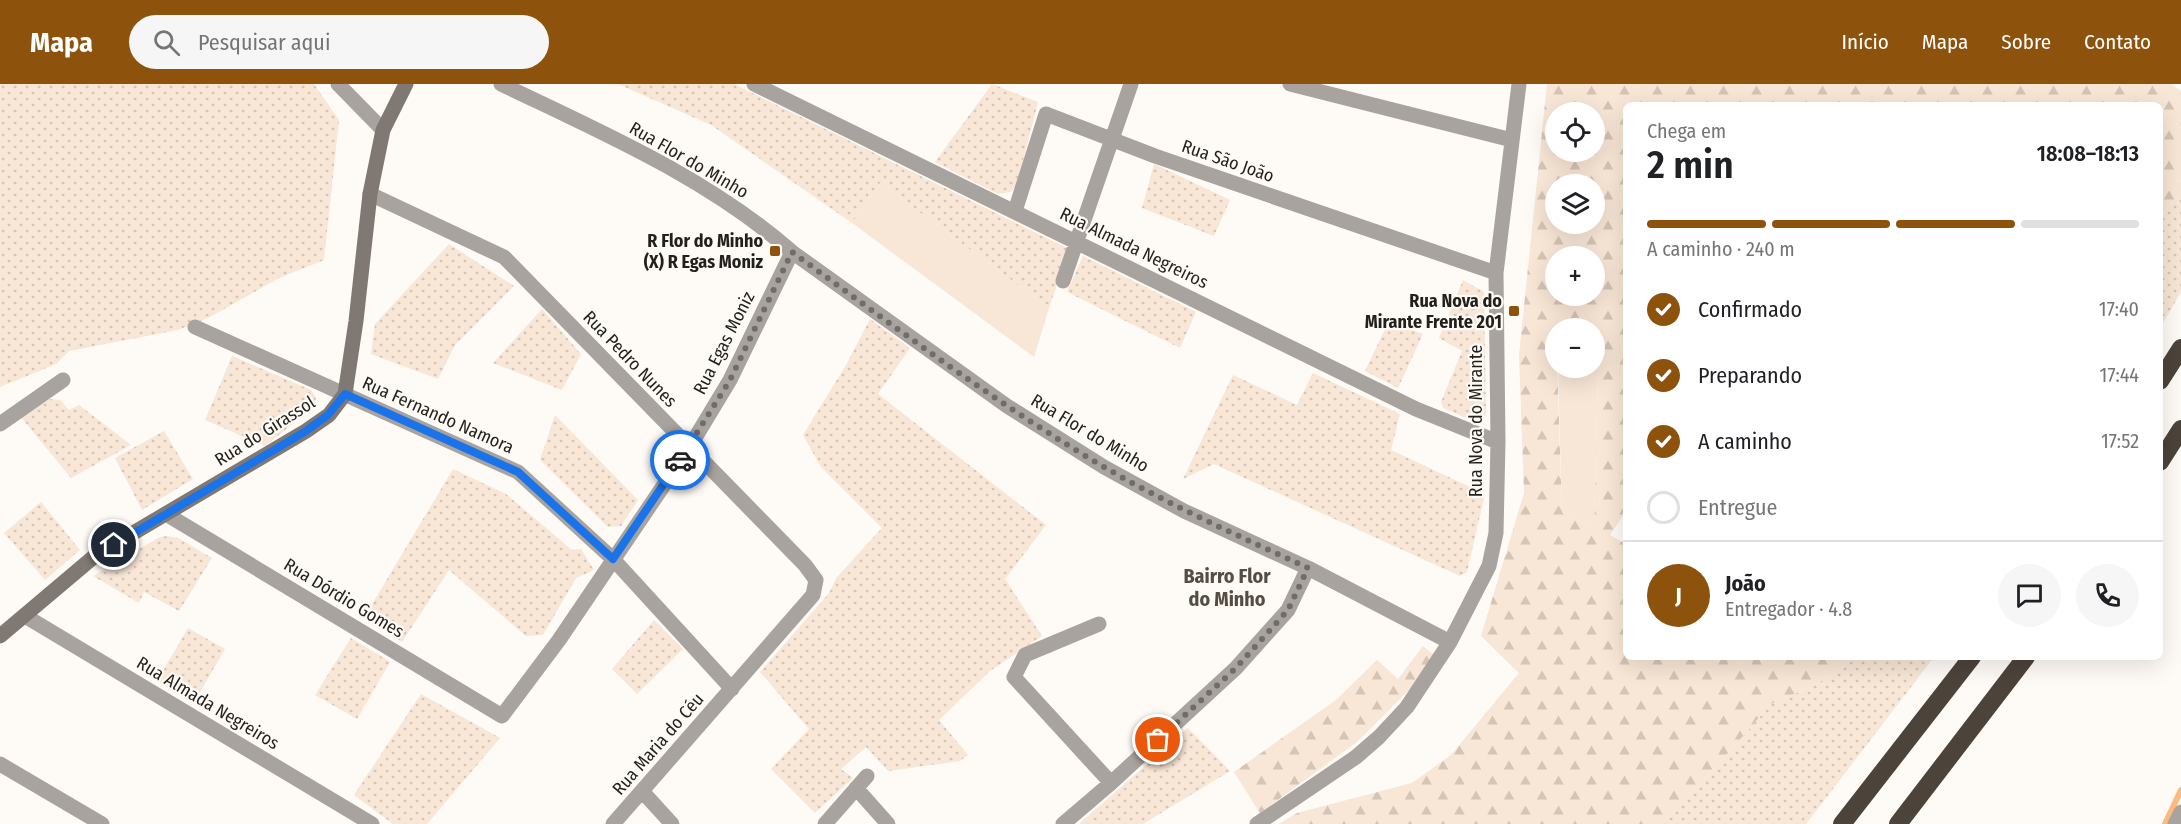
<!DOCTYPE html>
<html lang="pt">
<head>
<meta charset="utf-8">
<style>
  :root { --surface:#fff; --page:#f6f6f6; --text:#202124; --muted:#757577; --line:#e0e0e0; --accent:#8d530c }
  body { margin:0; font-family:"Fira Sans Condensed",sans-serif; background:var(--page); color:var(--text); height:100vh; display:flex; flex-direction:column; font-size:22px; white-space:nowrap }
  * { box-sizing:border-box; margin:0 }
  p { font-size:20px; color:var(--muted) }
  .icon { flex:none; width:33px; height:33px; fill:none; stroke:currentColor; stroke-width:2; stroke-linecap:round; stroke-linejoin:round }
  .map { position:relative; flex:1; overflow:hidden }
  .sheet { position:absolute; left:1623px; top:18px; width:540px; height:558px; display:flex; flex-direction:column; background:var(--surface); border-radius:9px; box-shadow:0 6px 24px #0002 }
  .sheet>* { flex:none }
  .controls { position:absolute; left:1545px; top:18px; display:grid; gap:12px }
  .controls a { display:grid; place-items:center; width:60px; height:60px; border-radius:50%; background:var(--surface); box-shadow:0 6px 24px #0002; font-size:30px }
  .pin { position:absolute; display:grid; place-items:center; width:51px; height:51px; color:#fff; margin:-26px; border:3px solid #fff; border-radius:50%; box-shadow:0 2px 6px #0007 }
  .courier { position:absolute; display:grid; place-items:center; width:60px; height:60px; margin:-30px; border:4px solid #1a73e8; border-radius:50%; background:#fff; color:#222; box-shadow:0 2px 8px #0007 }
  .headline em { font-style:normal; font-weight:600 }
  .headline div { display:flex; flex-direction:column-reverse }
  .headline { display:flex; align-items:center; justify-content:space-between; height:102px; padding:0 24px }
  h1 { font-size:39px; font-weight:600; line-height:45px }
  .bar { display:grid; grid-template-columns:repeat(4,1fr); gap:9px 6px; align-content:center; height:72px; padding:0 24px }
  .bar i { height:8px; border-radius:4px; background:var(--line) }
  .bar .selected { background:var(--accent) }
  .bar p { grid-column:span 4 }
  .line { display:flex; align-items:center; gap:15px; padding:0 24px; border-top:2px solid var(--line) }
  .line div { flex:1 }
  .round { display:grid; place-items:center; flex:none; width:63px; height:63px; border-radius:32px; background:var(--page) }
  ol { padding:0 24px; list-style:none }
  li { display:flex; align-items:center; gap:18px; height:66px }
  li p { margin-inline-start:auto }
  li .icon { padding:6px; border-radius:50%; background:var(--accent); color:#fff; stroke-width:4 }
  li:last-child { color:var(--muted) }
  li i { width:33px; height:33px; border:3px solid var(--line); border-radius:50% }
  header { display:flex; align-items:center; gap:36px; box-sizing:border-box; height:84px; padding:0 30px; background:var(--accent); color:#fff }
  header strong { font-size:28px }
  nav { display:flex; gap:33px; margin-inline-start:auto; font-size:21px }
  .search { width:420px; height:54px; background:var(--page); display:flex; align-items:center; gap:15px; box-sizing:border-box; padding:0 21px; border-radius:33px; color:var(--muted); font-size:22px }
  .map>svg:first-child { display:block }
  .grass { fill:url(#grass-dots) }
  .forest { fill:url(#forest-firs); fill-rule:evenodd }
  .garden { fill:#f8e6d6 }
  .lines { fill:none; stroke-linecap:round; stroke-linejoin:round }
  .stream { stroke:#fbbb7e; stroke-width:6 }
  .street { stroke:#a8a39f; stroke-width:15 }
  .secondary { stroke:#807973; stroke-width:15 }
  .highway { stroke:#4c433b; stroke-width:18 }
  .done { stroke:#706c68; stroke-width:6; stroke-dasharray:0 10.8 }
  .route { stroke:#1a73e8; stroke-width:8 }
  .poi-dot { fill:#8d530c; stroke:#fefaf6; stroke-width:2 }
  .labels { text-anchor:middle; stroke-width:4.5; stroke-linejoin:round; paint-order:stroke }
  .street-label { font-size:18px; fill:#231f1c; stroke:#fefaf6 }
  .poi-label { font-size:18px; font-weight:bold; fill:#231f1c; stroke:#fefaf6; text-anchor:end }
  .neighbourhood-label { font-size:20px; font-weight:bold; fill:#554c44; stroke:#fefaf6 }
</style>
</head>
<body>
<header>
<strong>Mapa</strong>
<div class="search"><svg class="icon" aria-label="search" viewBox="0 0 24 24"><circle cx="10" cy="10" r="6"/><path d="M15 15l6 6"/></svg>Pesquisar aqui</div>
<nav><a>Início</a><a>Mapa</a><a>Sobre</a><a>Contato</a></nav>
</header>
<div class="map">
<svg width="2181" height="740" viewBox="0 0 2181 740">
  <defs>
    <pattern id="grass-dots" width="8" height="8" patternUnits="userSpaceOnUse" patternTransform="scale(1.5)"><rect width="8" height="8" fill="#f8e6d6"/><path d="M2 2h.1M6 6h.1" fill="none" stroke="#d4c5b7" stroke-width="1.8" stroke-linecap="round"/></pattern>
    <pattern id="forest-firs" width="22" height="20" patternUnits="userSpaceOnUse" patternTransform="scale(1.5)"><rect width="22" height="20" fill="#f8e6d6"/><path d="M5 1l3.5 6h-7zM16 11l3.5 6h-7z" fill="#d4c5b7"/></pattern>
  </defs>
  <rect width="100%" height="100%" fill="#fefaf6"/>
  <!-- grass -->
  <path class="grass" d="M0 0H314L339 36 324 176 279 194 210 233 178 246 69 267 56 280 0 303Z
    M618 0H734L1069 165 1049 224 880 99 852 139 711 41Z
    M992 0 1038 18 1017 100 1011 108 998 110 935 78Z
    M1154 80 1230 116 1214 152 1142 124Z
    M2181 108V208L2160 244V134Z
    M449 160 514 202 455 261 438 295 371 270 375 240Z
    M1083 172 1196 228 1180 264 1067 208Z
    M1463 196 1484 208 1486 331 1473 337 1443 324 1441 318 1462 267 1439 254Z
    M542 225 581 270 562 306 493 279Z
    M870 235 910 264 878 310 1046 441 1005 495 1042 552 990 587 939 636 968 671 960 677 888 687 866 663 841 685 853 694 815 729 771 685 809 645 760 588 829 509 837 493 882 444 821 383 803 351 846 281Z
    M1389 237 1423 250 1398 304 1365 287Z
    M232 272 311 306 316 314 314 323 265 362 205 336Z
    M1313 289 1400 330 1391 366 1485 410 1467 488 1460 492 1214 380 1183 395 1233 291 1297 321Z
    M50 315 60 316 69 326 79 321 131 361 71 394 20 332Z
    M555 331 638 416 621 442 608 443 540 376Z
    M164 347 193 395 142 426 115 374Z
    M453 385 506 410 572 466 581 465 594 486 576 494 543 551 526 552 449 486 402 558 365 532Z
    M41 418 80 466 45 496 4 449Z
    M167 452 178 454 212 474 179 527 144 508 139 519 93 492 160 453Z
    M654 536 683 565 637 610 612 585Z
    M188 544 225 565 193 620 157 597Z
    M351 554 390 578 357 635 315 611Z
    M1858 573H1934L1806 740H1661L1707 693 1771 620 1815 601Z
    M421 610 500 654 427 740H393L354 711Z
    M1188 644 1230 687 1143 740H1079Z"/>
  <!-- forest -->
  <path class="forest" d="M1547 0H2171L2181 7V108L2160 134V21H1626V427L1610 451 1626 460V573H1858L1815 601 1771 620 1707 693 1661 740H1279L1297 729 1412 699 1451 671 1519 589 1481 552 1524 409 1519 271ZM1556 28H1594V68H1556ZM1556 100H1594V140H1556ZM1556 172H1594V212H1556ZM1556 244H1594L1595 250 1599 249 1594 444 1562 428Z
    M1423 562 1434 571 1413 602 1357 658 1260 729 1234 688 1336 616 1377 576 1398 595Z"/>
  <!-- garden -->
  <path class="garden" d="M880 99 1049 224 1034 273 852 139Z
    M1599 248 1594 444 1562 428 1558 284H1594L1595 250Z"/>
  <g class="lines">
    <!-- stream -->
    <path class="stream" d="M2165 740 2181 706"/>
    <!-- street -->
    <path class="street" d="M338 0 383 46
      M501 0C601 48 708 94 792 168L1007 322 1104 383 1184 427 1308 484 1450 558
      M754 0 1416 325 1498 358
      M1290 0 1512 56
      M370 110 504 173 805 481 816 496 813 511 613 740
      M1015 127 1046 30 1155 72 1496 189
      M1063 197 1131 0
      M195 243 518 388 613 475 732 605
      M0 340 63 296
      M166 430 502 632 559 556 689 364 730 296 792 168
      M25 532 372 740
      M1099 540 1025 571 1014 593 1111 699
      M0 680 102 740
      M856 704 888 740
      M642 707 672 740
      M825 740 867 692
      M1063 740 1111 699 1236 584 1288 526 1308 484
      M1257 740 1356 673 1379 653 1407 623 1450 558 1489 482 1496 449 1498 358 1496 189 1519 0
      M2175 740 2181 728"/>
    <!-- secondary -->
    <path class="secondary" d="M0 552 96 471 306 347 329 331 345 310 356 237 370 110 383 46 406 0"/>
    <!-- highway -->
    <path class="highway" d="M2160 297 2181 264
      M2160 378 2181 345
      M1842 740 1972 573
      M1898 740 2026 573"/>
  </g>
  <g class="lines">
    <!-- done -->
    <path class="done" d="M680 376 730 296 792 168C894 242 995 319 1104 383 1169 421 1239 452 1308 484L1288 526 1236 584 1158 656"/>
    <!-- route -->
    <path class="route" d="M114 461 306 347 328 331 345 310 518 388 613 475 680 376"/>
  </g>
  <!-- markers -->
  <g class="poi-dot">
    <rect x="769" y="161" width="12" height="12" rx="3"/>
    <rect x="1508" y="221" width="12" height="12" rx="3"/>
  </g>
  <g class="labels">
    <!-- street labels -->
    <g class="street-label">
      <text transform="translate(689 76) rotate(30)" y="6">Rua Flor do Minho</text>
      <text transform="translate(1228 77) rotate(19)" y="6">Rua São João</text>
      <text transform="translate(1134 164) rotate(26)" y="6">Rua Almada Negreiros</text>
      <text transform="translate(724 259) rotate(-63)" y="6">Rua Egas Moniz</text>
      <text transform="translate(630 275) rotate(46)" y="6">Rua Pedro Nunes</text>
      <text transform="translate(438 331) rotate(24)" y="6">Rua Fernando Namora</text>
      <text transform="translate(1476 337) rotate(-90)" y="6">Rua Nova do Mirante</text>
      <text transform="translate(265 347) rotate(-32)" y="6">Rua do Girassol</text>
      <text transform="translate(1090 349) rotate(31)" y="6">Rua Flor do Minho</text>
      <text transform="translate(344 514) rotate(31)" y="6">Rua Dórdio Gomes</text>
      <text transform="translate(208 619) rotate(31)" y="6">Rua Almada Negreiros</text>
      <text transform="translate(658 660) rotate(-49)" y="6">Rua Maria do Céu</text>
    </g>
    <!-- poi labels -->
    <g class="poi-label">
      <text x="763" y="163">R Flor do Minho<tspan x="763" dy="21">(X) R Egas Moniz</tspan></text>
      <text x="1502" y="223">Rua Nova do<tspan x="1502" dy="21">Mirante Frente 201</tspan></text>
    </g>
    <!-- neighbourhood labels -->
    <g class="neighbourhood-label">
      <text x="1227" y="499">Bairro Flor<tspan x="1227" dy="23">do Minho</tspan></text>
    </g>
  </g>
</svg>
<div class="controls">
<a><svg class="icon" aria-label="locate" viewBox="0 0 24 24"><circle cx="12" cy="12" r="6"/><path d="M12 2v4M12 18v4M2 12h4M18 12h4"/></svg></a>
<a><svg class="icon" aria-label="layers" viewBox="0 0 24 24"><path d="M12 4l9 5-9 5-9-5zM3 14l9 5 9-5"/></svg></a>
<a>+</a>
<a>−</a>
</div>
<div class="pin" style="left:1158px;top:656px;background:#ea580c"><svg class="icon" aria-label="bag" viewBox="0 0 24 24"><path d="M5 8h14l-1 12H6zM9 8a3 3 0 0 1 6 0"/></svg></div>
<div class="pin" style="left:114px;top:461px;background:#1f2937"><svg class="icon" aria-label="home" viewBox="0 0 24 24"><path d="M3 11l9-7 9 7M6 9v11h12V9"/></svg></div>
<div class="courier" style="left:680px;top:376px"><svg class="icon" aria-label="car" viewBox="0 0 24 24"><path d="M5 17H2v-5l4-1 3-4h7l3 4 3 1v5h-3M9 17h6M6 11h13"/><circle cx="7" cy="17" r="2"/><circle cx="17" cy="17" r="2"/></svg></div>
<section class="sheet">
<div class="headline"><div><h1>2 min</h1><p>Chega em</p></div><em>18:08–18:13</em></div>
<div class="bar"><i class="selected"></i><i class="selected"></i><i class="selected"></i><i></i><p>A caminho · 240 m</p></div>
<ol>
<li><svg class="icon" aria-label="check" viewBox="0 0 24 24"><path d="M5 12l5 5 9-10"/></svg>Confirmado<p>17:40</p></li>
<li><svg class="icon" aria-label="check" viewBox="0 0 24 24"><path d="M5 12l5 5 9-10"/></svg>Preparando<p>17:44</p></li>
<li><svg class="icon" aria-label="check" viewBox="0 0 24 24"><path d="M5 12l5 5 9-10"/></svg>A caminho<p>17:52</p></li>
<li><i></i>Entregue</li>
</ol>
<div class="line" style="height:108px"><b class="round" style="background:var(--accent);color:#fff">J</b><div><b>João</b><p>Entregador · 4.8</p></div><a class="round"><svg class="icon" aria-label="chat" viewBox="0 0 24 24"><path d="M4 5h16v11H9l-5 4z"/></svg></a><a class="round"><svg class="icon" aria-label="phone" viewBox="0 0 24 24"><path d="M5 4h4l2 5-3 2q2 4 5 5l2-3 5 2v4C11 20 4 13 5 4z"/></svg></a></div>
</section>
</div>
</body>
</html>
